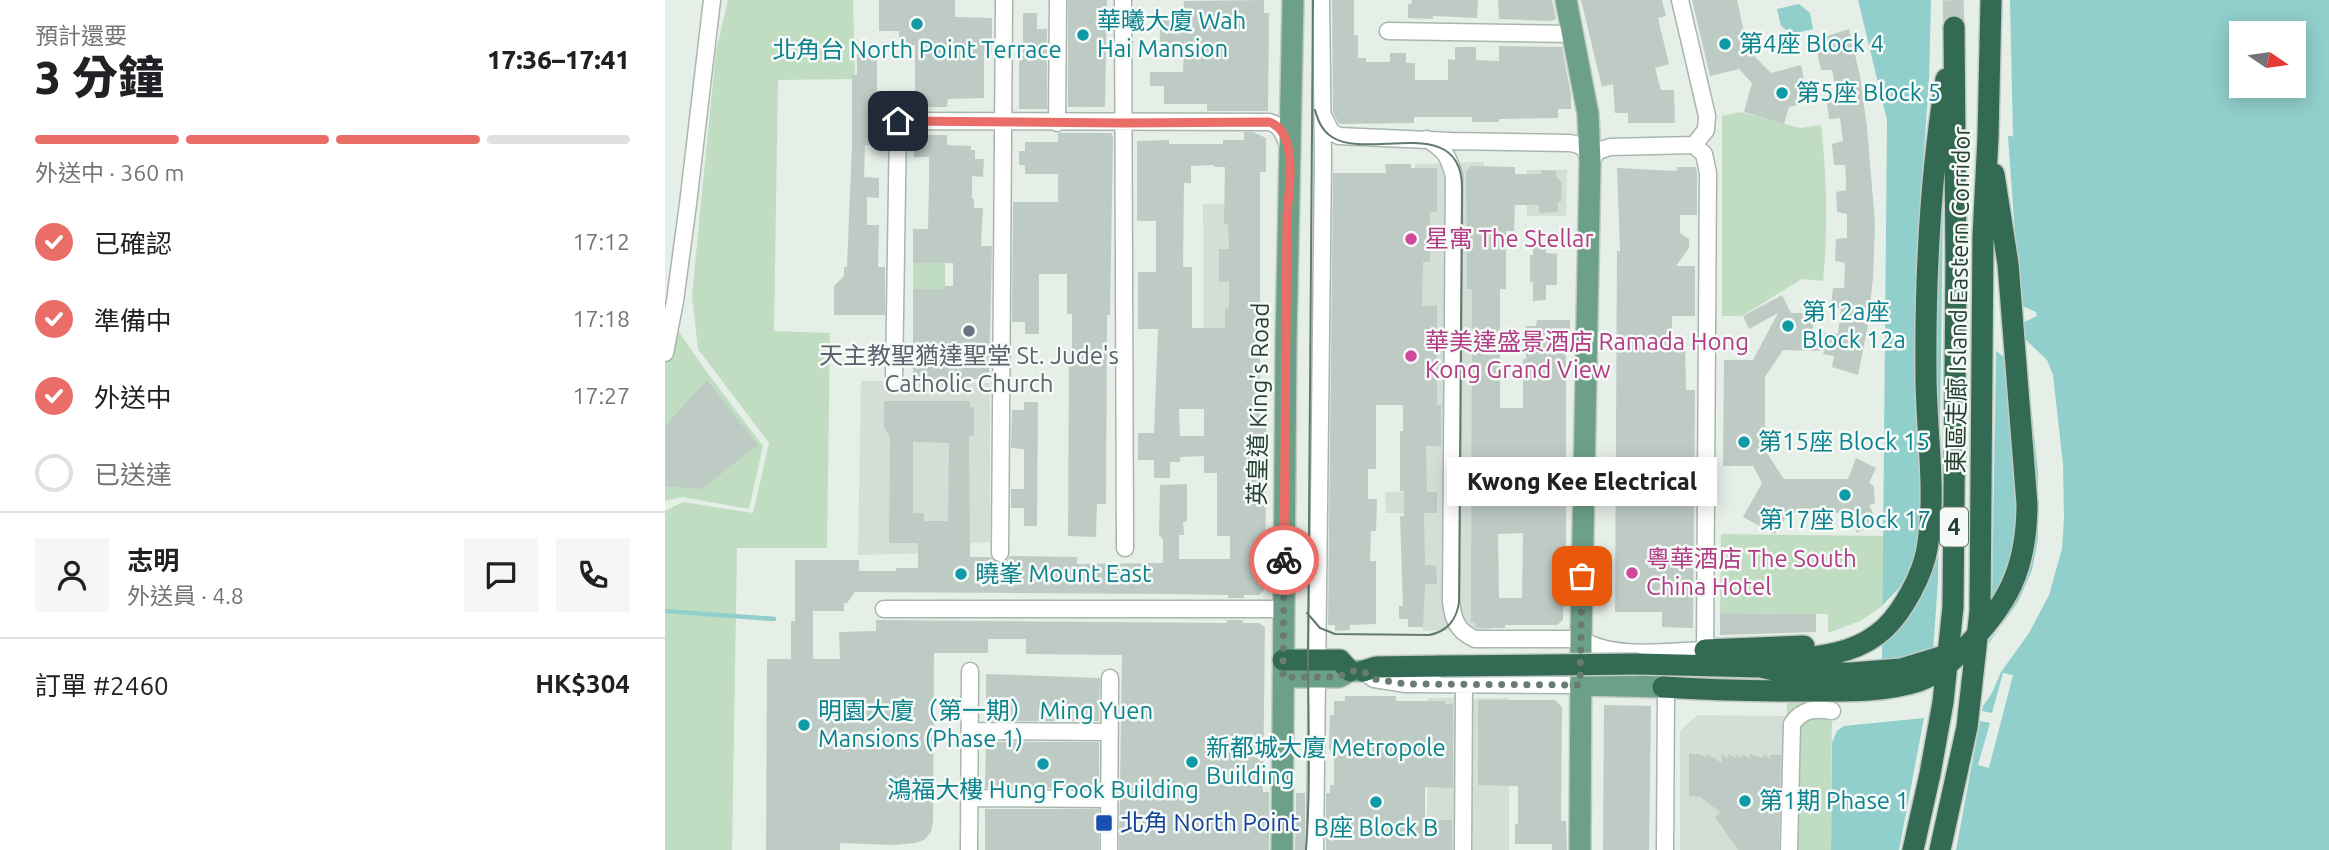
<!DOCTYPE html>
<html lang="zh-TW">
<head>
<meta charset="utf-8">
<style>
  :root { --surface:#fff; --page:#f6f6f6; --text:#202124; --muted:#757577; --line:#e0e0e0; --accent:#ea6e67 }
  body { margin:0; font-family:Ubuntu,"Noto Sans TC",sans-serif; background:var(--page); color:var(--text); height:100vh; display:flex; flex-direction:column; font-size:26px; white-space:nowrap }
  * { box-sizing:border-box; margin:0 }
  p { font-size:23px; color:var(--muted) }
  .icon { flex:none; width:38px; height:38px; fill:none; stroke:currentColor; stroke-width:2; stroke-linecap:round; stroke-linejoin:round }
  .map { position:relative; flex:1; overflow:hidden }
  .panel { display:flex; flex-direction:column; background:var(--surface); width:665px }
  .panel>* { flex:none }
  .needle { width:46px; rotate:103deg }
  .controls { position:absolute; left:1564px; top:21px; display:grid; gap:14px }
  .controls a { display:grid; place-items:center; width:77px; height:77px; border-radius:0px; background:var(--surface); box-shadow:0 4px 18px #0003; font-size:35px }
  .pin { position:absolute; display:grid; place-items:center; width:60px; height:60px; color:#fff; margin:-30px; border-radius:14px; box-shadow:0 4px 10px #0006 }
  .courier { position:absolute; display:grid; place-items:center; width:70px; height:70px; margin:-35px; border:5px solid #ea6e67; border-radius:50%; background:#fff; color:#222; box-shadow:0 2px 9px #0007 }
  .bubble { position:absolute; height:49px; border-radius:0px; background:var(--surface); box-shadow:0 4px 18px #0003; font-size:23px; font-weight:800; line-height:49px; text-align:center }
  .summary em { font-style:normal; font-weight:800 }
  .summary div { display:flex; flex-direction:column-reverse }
  .summary { display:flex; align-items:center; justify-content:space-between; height:119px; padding:0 35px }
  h1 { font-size:46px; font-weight:800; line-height:52px }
  .bar { display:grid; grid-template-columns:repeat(4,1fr); gap:10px 7px; align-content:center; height:84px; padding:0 35px }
  .bar i { height:9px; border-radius:5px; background:var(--line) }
  .bar .selected { background:var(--accent) }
  .bar p { grid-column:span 4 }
  .line { display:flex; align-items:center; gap:18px; padding:0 35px; border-top:2px solid var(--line) }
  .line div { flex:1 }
  .round { display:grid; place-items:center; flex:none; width:74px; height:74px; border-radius:0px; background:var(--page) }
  ol { padding:0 35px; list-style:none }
  li { display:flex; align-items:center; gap:21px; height:77px }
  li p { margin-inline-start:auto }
  li .icon { padding:7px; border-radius:50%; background:var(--accent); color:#fff; stroke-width:4 }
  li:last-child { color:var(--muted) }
  li i { width:38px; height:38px; border:4px solid var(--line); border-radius:50% }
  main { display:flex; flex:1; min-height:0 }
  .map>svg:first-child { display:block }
  .built { fill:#d4ded7 }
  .green { fill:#c0ddc2 }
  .water { fill:#91cfcc; fill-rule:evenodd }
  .pier { fill:#e6eee8; fill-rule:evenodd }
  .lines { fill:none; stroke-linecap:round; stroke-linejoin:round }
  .stream { stroke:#91cfcc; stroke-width:4.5 }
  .building { fill:#becbc4; fill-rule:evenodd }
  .highway-tunnel { stroke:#bfcbc4; stroke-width:21; stroke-dasharray:21 10; stroke-linecap:butt }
  .minor-casing { stroke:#a8b6ae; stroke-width:19 }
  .major-casing { stroke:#c2c9c6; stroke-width:24 }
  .highway-casing { stroke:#c2c9c6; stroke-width:24 }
  .minor { stroke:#fff; stroke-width:16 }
  .major { stroke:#6da089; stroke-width:21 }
  .highway { stroke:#336a53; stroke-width:21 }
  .tram { stroke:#607a6e; stroke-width:2 }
  .highway-bridge-casing { stroke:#c2c9c6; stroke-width:24; stroke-linecap:butt }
  .highway-bridge { stroke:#336a53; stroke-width:21 }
  .done { stroke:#697c72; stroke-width:7; stroke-dasharray:0 12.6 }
  .route { stroke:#ea6e67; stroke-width:9 }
  .culture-dot { fill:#0f9aa8; stroke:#f6faf7; stroke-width:2.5 }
  .hotel-dot { fill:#d1479c; stroke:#f6faf7; stroke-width:2.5 }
  .worship-dot { fill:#6b7280; stroke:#f6faf7; stroke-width:2.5 }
  .transit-dot { fill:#1a4fb4; stroke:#f6faf7; stroke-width:2.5 }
  .labels { text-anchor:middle; stroke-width:5; stroke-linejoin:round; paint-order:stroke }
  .shield { fill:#f6faf7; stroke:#64776e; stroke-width:2 }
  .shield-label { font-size:23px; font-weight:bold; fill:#253f33 }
  .culture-label { font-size:24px; fill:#0d838f; stroke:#f6faf7; text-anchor:start }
  .hotel-label { font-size:24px; fill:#b23c85; stroke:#f6faf7; text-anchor:start }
  .street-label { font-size:24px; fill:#253f33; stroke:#f6faf7 }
  .worship-label { font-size:24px; fill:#5b616d; stroke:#f6faf7 }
  .transit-label { font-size:24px; fill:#164399; stroke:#f6faf7; text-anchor:start }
</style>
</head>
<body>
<main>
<section class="panel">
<div class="summary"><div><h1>3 分鐘</h1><p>預計還要</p></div><em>17:36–17:41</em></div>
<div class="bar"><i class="selected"></i><i class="selected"></i><i class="selected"></i><i></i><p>外送中 · 360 m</p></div>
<ol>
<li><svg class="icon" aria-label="check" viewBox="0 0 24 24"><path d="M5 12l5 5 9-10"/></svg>已確認<p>17:12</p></li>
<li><svg class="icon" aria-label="check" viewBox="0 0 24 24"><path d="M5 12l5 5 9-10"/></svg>準備中<p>17:18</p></li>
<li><svg class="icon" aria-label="check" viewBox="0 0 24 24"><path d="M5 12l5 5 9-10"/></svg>外送中<p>17:27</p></li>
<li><i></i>已送達</li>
</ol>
<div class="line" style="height:126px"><a class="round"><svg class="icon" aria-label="person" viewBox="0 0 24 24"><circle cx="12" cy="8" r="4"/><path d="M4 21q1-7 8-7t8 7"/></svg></a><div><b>志明</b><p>外送員 · 4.8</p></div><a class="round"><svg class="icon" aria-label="chat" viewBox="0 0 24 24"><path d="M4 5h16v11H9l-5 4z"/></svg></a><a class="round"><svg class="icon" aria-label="phone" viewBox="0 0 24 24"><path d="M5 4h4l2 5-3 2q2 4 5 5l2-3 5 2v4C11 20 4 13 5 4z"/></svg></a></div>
<div class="line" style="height:91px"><div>訂單 #2460</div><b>HK$304</b></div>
</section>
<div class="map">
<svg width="1664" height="850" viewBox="0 0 1664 850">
  <rect width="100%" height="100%" fill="#e6eee8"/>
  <!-- built -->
  <path class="built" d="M819 162 828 629 758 631 756 514 721 513 720 492H755L747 168H750V164Z
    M862 170H902L901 216H862Z
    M538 204H595V386H539Z
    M196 381 325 383V542L305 543V552L193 555Z
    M763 698H844V850H762Z
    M1032 715 1122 716 1120 850H1015V731Z"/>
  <!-- green -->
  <path class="green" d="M63 0H188L190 79 113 80 109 331 165 333 162 548H72L67 850H0V511L18 502 88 513 104 443 33 349 27 295 51 51Z
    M1076 112 1135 128 1156 125C1162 177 1163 229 1158 281L1137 279 1077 316H1057V116Z
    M248 263H280V289H248Z
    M10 326 38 367 98 446 84 509 17 497 0 501V355Z
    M1056 534 1218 536V606L1195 621 1163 633V614L1055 613Z
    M1122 698 1167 699 1166 850H1120Z"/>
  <!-- water -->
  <path class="water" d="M1193 0H1664V850H1166L1168 663 1217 662 1222 120ZM1577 33H1629V86H1577Z
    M1134 4 1145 13 1148 29 1127 34 1116 26 1112 9Z"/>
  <!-- pier -->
  <path class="pier" d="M1266 0H1345L1348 136H1343L1355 305 1371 312 1372 316 1357 323 1358 337 1382 360 1388 375 1398 464 1399 517 1397 549 1384 595 1364 633 1336 672 1327 693 1318 706 1317 711 1327 713 1338 673 1348 675 1324 768 1313 765 1325 723 1315 721 1291 850H1234L1259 718 1179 726 1172 731 1167 742V699L1219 664 1268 652 1273 581 1278 207H1274L1269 326 1274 505 1214 641V609L1234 588 1247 566 1255 528 1251 325 1255 207 1264 81ZM1331 351 1342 359 1353 497 1349 544 1341 571 1327 599ZM1364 387 1373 472V539L1367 570 1353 602 1324 643V641L1336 626 1354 594 1361 579 1369 544Z"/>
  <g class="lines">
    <!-- stream -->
    <path class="stream" d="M0 611 109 619"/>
  </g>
  <!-- building -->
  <path class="building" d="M214 0H290V17L327 18V52H319V98L283 99 282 107H250V45H234V31H214Z
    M403 0H442L440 107H403Z
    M599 0V13H604L603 111H542V104H499V86H485V72H518L519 46H495V18H518L519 1Z
    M667 0H689V35H693V58H701V62H725V53H741V63H750V80H783V59L790 60V47H811V60L834 61V46L897 47 906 95V109H893V118L834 119V122H807V117H749V123L674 124 668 112Z
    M747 0H813L812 18 768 16V19L743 18V4H746Z
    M833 0H887L891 19 885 21 834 19Z
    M916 0H997L1001 16 993 18 1004 64 990 68 996 90H1009L1010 123H963V113H950L948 84 937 87Z
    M1027 0H1072L1083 50 1106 73 1136 65 1144 102 1124 107 1119 124 1079 112 1087 83 1074 69 1045 76Z
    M358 13H372V29H382V109H354V60H358Z
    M1184 29 1195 76 1202 127 1210 224 1208 277 1203 325 1193 375 1167 367 1169 356 1158 354 1159 351 1118 350 1100 377V450L1119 479H1183L1191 458 1211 468 1204 483 1209 486 1210 504 1204 505 1212 522 1192 533 1184 513 1132 512 1122 516 1110 534 1078 517 1097 483 1088 466H1058L1059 360H1088L1113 313 1084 329 1078 316 1117 295 1126 313H1148V333L1173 334 1176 308 1166 307 1168 288H1179L1180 263 1170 261 1171 239 1182 238V214L1172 212 1171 192 1181 190V177L1180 165H1169L1167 144 1178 141 1175 118 1164 119 1161 96 1172 93 1167 70H1156L1152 52 1161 47 1159 37Z
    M192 54H212V91L222 92V146L200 145 199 177 214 178V198L202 197V225H214L213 267H220V315H169V286L179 276V267H182L187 145V75H192Z
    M579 132H588L601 138V172H595V426H601V448H595V473H601L600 589 594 595H579V598H563V595L502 594 190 592 182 603H179V611H148V659H175L174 632 211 631V620L562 623V620H578V623H594L600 627 598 792H604V850H454L457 655 361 654V639H323V653H269L268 822 266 832 259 840 250 843 229 845 175 843V850H101L102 659H126V621H130V560H194V571H231V568H253V543H224L225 438 219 427V401H305V407H309V436H304L305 557H325L334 563 341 562 345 556 412 557V564L498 563V539L494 535 495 485 522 484V521L518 522 519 535H514V559H565V536H552V473H539V456L515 457V462H505V478H489V460H473V433H489L493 329H473V272H491V221H472V141L504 140V144H558V140H579ZM549 165V167H560L559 224H563L564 249H554V282H564V308L560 309V328H527V267H518L519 183H526V166ZM514 409H539V436H515ZM248 442 284 443 283 521H259V513H248Z
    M393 133H446L448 137 445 315H442L441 504H432L431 537 403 536 404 349H407V314H402V274H374V334H360V322H347L348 202H393V174H360V165H354V151H360V142H393Z
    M249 135H282V145L306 146V150H310V159H319L318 177 307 176V199H309V208H318L316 246H327L324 379H248V289H280V286H288V263H248V229H263L264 184V157H249Z
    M720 164H746V168H772V212H765V262H758L757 306H772V405H776V446H761L762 492H772V513H759L760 565 771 566 772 584H760L758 627H743V619H734V606H738L735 516H739V491H735V431H738V405H711V469H703V499H712L711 531H706L705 561H711V624L685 625V630L670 631V625H663L668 173H721Z
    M806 166 850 167V174H876V170L891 171V176L897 183 896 202H893V212L874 213V205H850L849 231H841V289H835V408H858V359H861V326H871L872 320H905V353H901V583H898V620L892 625H840V628H813L810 627V622H806L807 289H802L801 171ZM858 533 857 598H834L833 534Z
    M1012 167H1031L1032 174V215H1015V233L1024 239V248L1011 266H1030V316H1007V343L1020 342 1021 390H1030L1028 628 997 627V612H950L952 251H955L952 168 1012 171Z
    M881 243V253L892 254V285H881V300L868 301V282H865V255H868V244Z
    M42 380 93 445 36 489 0 486V426Z
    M359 402H373L372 526H359V508H346V489H359V449L346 448 347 410H359Z
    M1055 613 1151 614V632L1055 635Z
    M321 674 435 678 434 721H321Z
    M680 696H731V701H780V704H788V788L760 787V820H787V850H661V793H665V785H669V750H664L665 715H669V701H680Z
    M813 700H890L897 707 896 821H901L902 850H887V844H850V824H853V786L813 785Z
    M939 705 986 706 984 850H938Z
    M321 742H434V788H320Z
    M1024 754H1035L1042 758V754L1057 763 1056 754 1063 758V754L1071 758 1070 754 1078 758 1077 754 1085 759V754L1099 758 1098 754 1106 759 1105 755H1116L1114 850H1073L1050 817 1055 812 1035 797 1024 796Z
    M631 793H640V850H630Z
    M320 809H434V850H320Z"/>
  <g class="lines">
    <!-- highway-tunnel -->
    <path class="highway-tunnel" d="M1288 0 1289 27"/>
    <!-- minor casing -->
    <g class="minor-casing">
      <path id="minor" d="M458 0 460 548
        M1015 0 1042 116 1041 130 1029 145
        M723 31 908 34
        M659 117 666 132 674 136 786 141 905 143C917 145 921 148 924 160
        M392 123 393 0
        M762 139C781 151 783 155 789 176L786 601C788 620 792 631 810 639H916C949 660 1002 651 1040 650L1043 173 1039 154 1029 145
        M925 162 933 151 945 147 1029 145
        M0 353 10 301 23 204 47 0
        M229 380 233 121 604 122C617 125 620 137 624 149
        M335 553 339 0
        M219 609H619
        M698 671 709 679 741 684 915 685
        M998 687 1001 692 1000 850
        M305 731 445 732
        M304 798 444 799
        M304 850 305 671
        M444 850 445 678
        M650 850 658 160 656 0
        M798 850 799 685
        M1124 850 1127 724C1137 709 1150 708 1167 711"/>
    </g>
    <!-- major casing -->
    <g class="major-casing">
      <path id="major" d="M901 0 923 114 925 162 916 639 915 850
        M618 677H674L685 671H698
        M915 685 998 687
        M617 850 621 340 628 0"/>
    </g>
    <!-- highway casing -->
    <g class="highway-casing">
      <path id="highway" d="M1040 650 1139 646
        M618 660H675L685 671
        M973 664 1096 667 1117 672 1186 673 1236 669 1282 655
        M1096 667C1139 654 1185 661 1220 628 1238 611 1258 574 1262 549 1272 492 1261 432 1261 375 1260 275 1265 177 1281 79
        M698 671 711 667 776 666
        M998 687C1044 690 1091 691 1137 691 1176 691 1217 693 1254 681 1272 674 1284 664 1297 651 1342 606 1362 570 1362 504L1343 264 1329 174
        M1248 850 1265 774 1278 702 1288 607 1291 265 1289 27
        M1275 850 1302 727 1315 611 1318 236 1323 137 1326 0"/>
    </g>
    <!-- minor -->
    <use href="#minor" class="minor"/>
    <!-- major -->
    <use href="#major" class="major"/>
    <!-- highway -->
    <use href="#highway" class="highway"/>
    <!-- tram -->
    <path class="tram" d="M642 613 655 628 670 634 764 635C782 632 792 619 794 602L797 188C797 112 703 161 667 137 657 131 653 121 650 110
      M641 850C646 784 643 717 643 651L648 0"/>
    <!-- highway-bridge casing -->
    <g class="highway-bridge-casing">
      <path id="highway-bridge" d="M776 666 973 664"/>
    </g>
    <!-- highway-bridge -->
    <use href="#highway-bridge" class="highway-bridge"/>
  </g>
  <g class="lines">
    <!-- done -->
    <path class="done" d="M619 560 618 677H674L685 671H698L709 679 741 684 915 685 917 576"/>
    <!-- route -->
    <path class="route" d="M233 121 458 123 604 122C634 131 624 190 622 214L619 560"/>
  </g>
  <!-- markers -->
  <g class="culture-dot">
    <circle cx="252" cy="24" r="7"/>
    <circle cx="418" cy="35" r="7"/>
    <circle cx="1060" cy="44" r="7"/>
    <circle cx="1117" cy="93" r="7"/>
    <circle cx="1123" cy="326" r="7"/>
    <circle cx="1079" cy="442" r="7"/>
    <circle cx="1180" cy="495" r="7"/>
    <circle cx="296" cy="574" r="7"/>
    <circle cx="139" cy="725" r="7"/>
    <circle cx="527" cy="762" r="7"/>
    <circle cx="378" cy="764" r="7"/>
    <circle cx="1080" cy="801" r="7"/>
    <circle cx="711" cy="802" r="7"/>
  </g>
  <g class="hotel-dot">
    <circle cx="746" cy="239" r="7"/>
    <circle cx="746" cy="356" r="7"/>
    <circle cx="967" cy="573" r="7"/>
  </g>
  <circle class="worship-dot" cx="304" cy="331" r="7"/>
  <rect class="transit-dot" x="430" y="814" width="18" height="18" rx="3.5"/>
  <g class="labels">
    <!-- shield labels -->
    <rect class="shield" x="1275" y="507.5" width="28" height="39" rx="5"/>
    <g class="shield-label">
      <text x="1289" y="535">4</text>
    </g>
    <!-- culture labels -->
    <g class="culture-label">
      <text x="432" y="29">華曦大廈 Wah<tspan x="432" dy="28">Hai Mansion</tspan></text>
      <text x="1074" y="52">第4座 Block 4</text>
      <text x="252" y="58" text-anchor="middle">北角台 North Point Terrace</text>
      <text x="1131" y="101">第5座 Block 5</text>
      <text x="1137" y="320">第12a座<tspan x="1137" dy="28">Block 12a</tspan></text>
      <text x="1093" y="450">第15座 Block 15</text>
      <text x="1180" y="528" text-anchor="middle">第17座 Block 17</text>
      <text x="310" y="582">曉峯 Mount East</text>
      <text x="153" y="719">明園大廈（第一期） Ming Yuen<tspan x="153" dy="28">Mansions (Phase 1)</tspan></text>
      <text x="541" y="756">新都城大廈 Metropole<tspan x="541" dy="28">Building</tspan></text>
      <text x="378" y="798" text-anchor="middle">鴻福大樓 Hung Fook Building</text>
      <text x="1094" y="809">第1期 Phase 1</text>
      <text x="711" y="836" text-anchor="middle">B座 Block B</text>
    </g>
    <!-- hotel labels -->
    <g class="hotel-label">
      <text x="760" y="247">星寓 The Stellar</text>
      <text x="760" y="350">華美達盛景酒店 Ramada Hong<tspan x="760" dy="28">Kong Grand View</tspan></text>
      <text x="981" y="567">粵華酒店 The South<tspan x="981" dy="28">China Hotel</tspan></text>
    </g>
    <!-- street labels -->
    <g class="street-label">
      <text transform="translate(1294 300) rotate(-89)" y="8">東區走廊 Island Eastern Corridor</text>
      <text transform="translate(594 404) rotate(-89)" y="8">英皇道 King's Road</text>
    </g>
    <!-- worship labels -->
    <g class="worship-label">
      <text x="304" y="364">天主教聖猶達聖堂 St. Jude's<tspan x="304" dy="28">Catholic Church</tspan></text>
    </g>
    <!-- transit labels -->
    <g class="transit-label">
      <text x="455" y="831">北角 North Point</text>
    </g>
  </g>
</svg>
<div class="controls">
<a><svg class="needle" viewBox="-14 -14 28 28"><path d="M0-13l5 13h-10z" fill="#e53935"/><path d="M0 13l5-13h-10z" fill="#757577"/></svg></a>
</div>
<div class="pin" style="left:917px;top:576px;background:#ea580c"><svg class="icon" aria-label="bag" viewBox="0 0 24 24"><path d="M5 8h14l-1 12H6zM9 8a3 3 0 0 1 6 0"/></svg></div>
<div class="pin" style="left:233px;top:121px;background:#1f2937"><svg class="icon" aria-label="home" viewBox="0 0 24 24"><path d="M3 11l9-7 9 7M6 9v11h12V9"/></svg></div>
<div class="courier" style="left:619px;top:560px"><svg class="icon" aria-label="bike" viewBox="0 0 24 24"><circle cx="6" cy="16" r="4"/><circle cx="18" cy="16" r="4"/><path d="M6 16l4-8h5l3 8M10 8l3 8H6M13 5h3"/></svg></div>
<div class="bubble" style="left:782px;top:457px;width:270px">Kwong Kee Electrical</div>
</div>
</main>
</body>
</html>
